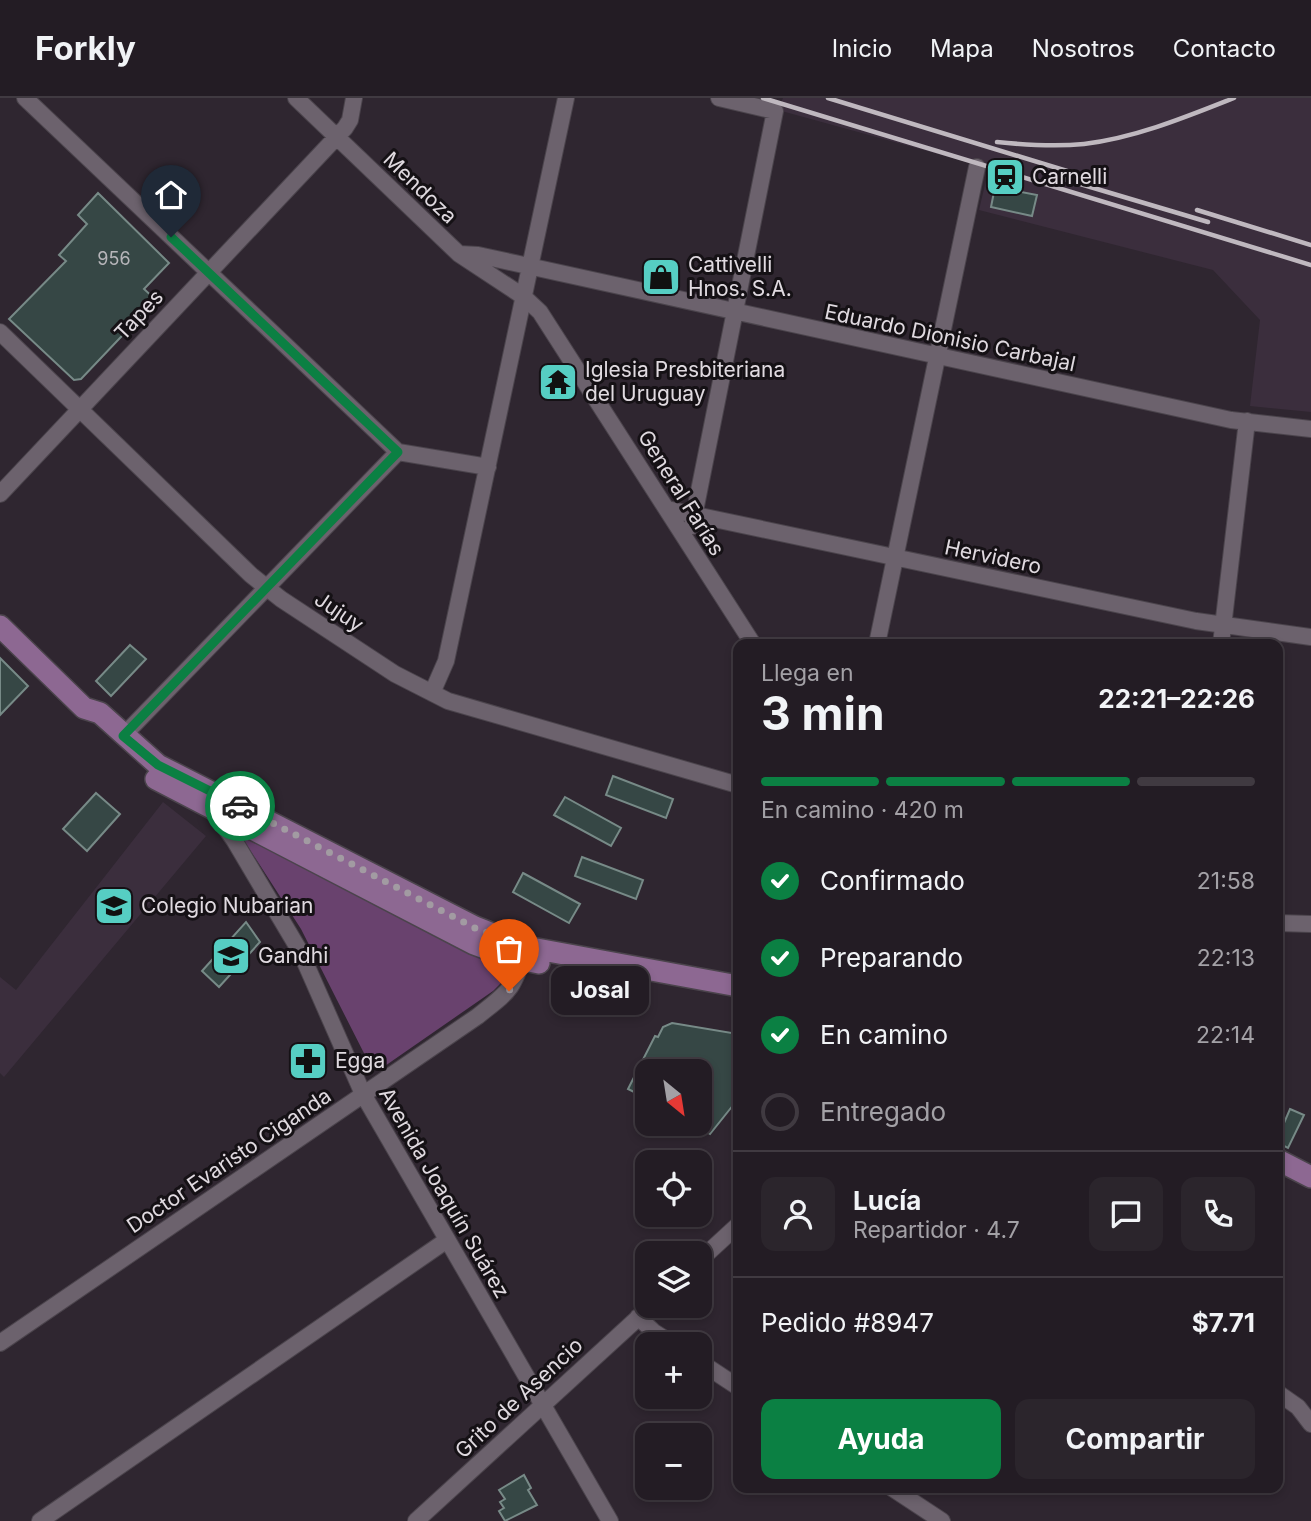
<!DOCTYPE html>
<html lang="es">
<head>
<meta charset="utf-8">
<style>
  :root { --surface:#231c24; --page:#2b252c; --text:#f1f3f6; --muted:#a3a1a6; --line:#403a41; --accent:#0b8043 }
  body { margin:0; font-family:Inter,sans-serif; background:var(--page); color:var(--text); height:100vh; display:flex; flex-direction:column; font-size:26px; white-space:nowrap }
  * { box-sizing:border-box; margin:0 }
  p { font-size:23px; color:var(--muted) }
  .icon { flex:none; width:38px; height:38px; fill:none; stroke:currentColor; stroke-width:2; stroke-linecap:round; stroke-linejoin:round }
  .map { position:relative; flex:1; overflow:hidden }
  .side { position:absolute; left:733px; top:541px; width:550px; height:854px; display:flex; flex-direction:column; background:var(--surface); border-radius:14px; box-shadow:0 4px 10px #0003,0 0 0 2px var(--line) }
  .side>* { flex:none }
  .needle { width:46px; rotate:150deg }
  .fabs { position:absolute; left:635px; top:961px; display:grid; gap:14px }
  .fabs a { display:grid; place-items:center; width:77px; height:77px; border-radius:14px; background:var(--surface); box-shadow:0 4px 10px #0003,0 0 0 2px var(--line); font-size:35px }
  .pin { position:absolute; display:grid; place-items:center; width:60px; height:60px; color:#fff; margin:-72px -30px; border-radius:50% 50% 50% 0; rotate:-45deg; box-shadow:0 0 7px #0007 }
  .pin .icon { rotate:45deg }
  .courier { position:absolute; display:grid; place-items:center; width:70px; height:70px; margin:-35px; border:5px solid #0b8043; border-radius:50%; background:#fff; color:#222; box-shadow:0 2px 9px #0007 }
  .bubble { position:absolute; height:49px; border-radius:14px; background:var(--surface); box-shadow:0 4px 10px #0003,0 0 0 2px var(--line); font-size:23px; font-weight:700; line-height:49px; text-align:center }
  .headline em { font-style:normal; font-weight:700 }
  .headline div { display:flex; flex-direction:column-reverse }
  .headline { display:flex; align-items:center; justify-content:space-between; height:119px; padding:0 28px }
  h1 { font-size:46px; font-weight:700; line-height:52px }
  .bar { display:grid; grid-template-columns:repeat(4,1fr); gap:10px 7px; align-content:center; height:84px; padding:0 28px }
  .bar i { height:9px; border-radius:5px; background:var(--line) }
  .bar .current { background:var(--accent) }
  .bar p { grid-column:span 4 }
  .line { display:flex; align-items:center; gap:18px; padding:0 28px; border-top:2px solid var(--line) }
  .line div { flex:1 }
  .round { display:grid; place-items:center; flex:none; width:74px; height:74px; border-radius:14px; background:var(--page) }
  ol { padding:0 28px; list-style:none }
  li { display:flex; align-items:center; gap:21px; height:77px }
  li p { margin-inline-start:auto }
  li .icon { padding:7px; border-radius:50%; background:var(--accent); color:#fff; stroke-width:4 }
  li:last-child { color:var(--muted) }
  li i { width:38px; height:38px; border:4px solid var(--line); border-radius:50% }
  .action { display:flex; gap:14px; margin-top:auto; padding:14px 28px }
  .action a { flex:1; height:80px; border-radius:14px; background:var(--accent); color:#fff; font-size:28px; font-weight:700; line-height:80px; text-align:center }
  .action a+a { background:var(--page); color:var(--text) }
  header { display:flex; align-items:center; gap:42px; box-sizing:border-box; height:98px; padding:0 35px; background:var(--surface); border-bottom:2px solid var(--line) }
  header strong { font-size:33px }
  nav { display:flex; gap:38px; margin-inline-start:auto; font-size:24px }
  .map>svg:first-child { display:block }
  .built { fill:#3b2e3d }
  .green { fill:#69426e }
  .building { fill:#364745; stroke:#778a87; stroke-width:2 }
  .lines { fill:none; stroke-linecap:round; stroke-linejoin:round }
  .minor-casing { stroke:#4b444c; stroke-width:18 }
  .major-casing { stroke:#4b444c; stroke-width:24 }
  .minor { stroke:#6c626d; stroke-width:16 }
  .major { stroke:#8d6892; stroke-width:21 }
  .rail { stroke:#bfb8bf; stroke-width:4.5 }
  .done { stroke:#a29ba2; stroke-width:7; stroke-dasharray:0 12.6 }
  .route { stroke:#0b8043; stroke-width:9 }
  .labels { text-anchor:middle; stroke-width:6; stroke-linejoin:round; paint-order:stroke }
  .number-label { font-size:18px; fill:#b6b5b9 }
  .poi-label { font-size:21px; fill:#e0dae0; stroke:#151115; text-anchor:start }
  .street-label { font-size:21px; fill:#e0dae0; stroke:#151115 }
</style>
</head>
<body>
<header>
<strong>Forkly</strong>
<nav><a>Inicio</a><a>Mapa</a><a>Nosotros</a><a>Contacto</a></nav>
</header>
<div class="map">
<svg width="1311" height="1423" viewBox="0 0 1311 1423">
  <rect width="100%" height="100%" fill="#2f2630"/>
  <!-- built -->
  <path class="built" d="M783 0H1311V314L1250 308 1260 222 1213 172 979 112 989 70 778 12Z
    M163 704 206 738 4 979 0 975V879L16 892Z"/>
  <!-- green -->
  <path class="green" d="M245 737 494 862 504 870 506 880 493 893 382 970 372 971 301 831 243 741Z"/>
  <!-- building -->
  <path class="building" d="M995 89 1037 97 1032 118 991 109Z
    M98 95 169 165 144 191 156 202 81 281 74 282 9 221 66 163 59 157 87 126 78 117Z
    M130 547 146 561 111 598 96 583Z
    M0 560 28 588 0 617Z
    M613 678 673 701 666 720 606 697Z
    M96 695 120 716 87 753 63 731Z
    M565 699 621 730 611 748 554 717Z
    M582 759 643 782 636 801 575 778Z
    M523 775 580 806 569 825 513 794Z
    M246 824 260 844 219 889 202 873Z
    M672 925 738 936V1001L710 1036 700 1030V973H648V1001L628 991 655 938 658 939 663 929Z
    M1290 1011 1304 1017 1288 1050 1278 1045V1039Z
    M524 1377 531 1390 528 1392 537 1407 505 1423 499 1413 504 1410 500 1404 505 1401 499 1392Z"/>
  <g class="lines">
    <!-- minor casing -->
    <g class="minor-casing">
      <path id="minor" d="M25 0 398 354 488 369
        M296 0 459 156 524 199 540 214 753 546
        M459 156 478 157 1231 322 1311 331
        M0 234 251 477 281 501 395 576 448 603 738 687
        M0 396 345 30 350 22 354 0
        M667 411 1196 523 1311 539
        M692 428 775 13 719 0
        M877 546 977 69
        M1221 546 1247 323
        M432 595 446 563 566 0
        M123 638 398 354
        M213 712 234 742 301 855 363 996 610 1423
        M1278 825 1311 826
        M700 1162 738 1127
        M638 1219 654 1234 673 1246
        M0 1245 478 918C509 893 513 893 525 853
        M700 1264 738 1289
        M1278 1295 1298 1309 1311 1326
        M892 1390 942 1423
        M40 1423 447 1142
        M416 1423 651 1208"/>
    </g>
    <!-- major casing -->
    <g class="major-casing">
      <path id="major" d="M0 528 84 610 100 615 158 667 475 829 526 849 738 888
        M156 681 474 846 509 859 539 865
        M1278 1062 1311 1079"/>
    </g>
    <!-- minor -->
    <use href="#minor" class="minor"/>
    <!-- major -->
    <use href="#major" class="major"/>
    <!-- rail -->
    <path class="rail" d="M763 0 1311 167
      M828 0 1067 73
      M997 44C1026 47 1054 49 1084 46 1135 40 1186 19 1234 0
      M1050 77 1208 124
      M1197 112 1311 147"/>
  </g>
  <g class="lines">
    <!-- done -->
    <path class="done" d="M240 708 475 830 526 849 519 875 509 893"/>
    <!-- route -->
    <path class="route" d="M171 139 398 354 123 638 158 667 240 708"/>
  </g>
  <!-- icons -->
  <defs>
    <g id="station-square" transform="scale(2.0125)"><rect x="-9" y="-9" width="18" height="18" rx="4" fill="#56cec3" stroke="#151115"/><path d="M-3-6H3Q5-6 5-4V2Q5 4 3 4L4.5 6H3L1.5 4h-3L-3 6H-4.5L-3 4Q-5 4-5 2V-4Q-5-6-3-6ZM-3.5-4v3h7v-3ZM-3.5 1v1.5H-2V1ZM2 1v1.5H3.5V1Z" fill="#111"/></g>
    <g id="shop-square" transform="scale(2.0125)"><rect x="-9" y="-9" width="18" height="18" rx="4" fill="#56cec3" stroke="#151115"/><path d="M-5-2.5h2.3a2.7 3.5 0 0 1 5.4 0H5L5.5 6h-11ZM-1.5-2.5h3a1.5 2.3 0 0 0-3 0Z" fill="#111"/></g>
    <g id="temple-square" transform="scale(2.0125)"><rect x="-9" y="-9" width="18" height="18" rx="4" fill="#56cec3" stroke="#151115"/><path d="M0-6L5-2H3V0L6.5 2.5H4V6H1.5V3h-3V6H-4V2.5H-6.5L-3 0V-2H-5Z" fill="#111"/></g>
    <g id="school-square" transform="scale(2.0125)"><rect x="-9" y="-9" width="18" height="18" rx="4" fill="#56cec3" stroke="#151115"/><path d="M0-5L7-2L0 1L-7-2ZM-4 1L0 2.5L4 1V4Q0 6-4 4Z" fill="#111"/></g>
    <g id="pharmacy-square" transform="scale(2.0125)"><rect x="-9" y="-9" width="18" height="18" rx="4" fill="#56cec3" stroke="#151115"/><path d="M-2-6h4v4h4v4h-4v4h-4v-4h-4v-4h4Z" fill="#111"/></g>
  </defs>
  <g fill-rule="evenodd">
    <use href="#station-square" x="1005" y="79"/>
    <use href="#shop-square" x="661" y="179"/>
    <use href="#temple-square" x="558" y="284"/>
    <use href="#school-square" x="114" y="808"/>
    <use href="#school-square" x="231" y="858"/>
    <use href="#pharmacy-square" x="308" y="963"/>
  </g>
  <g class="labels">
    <!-- number labels -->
    <g class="number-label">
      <text x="114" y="167">956</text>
    </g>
    <!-- poi labels -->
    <g class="poi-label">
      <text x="1032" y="86">Carnelli</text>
      <text x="688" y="174">Cattivelli<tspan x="688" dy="24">Hnos. S.A.</tspan></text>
      <text x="585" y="279">Iglesia Presbiteriana<tspan x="585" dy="24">del Uruguay</tspan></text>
      <text x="141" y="815">Colegio Nubarian</text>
      <text x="258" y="865">Gandhi</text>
      <text x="335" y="970">Egga</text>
    </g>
    <!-- street labels -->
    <g class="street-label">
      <text transform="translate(420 90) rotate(44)" y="7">Mendoza</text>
      <text transform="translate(139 217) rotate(-47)" y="7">Tapes</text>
      <text transform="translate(950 240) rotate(12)" y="7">Eduardo Dionisio Carbajal</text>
      <text transform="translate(681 395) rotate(58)" y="7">General Farías</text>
      <text transform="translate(993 459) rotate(12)" y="7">Hervidero</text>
      <text transform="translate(339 514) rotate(34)" y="7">Jujuy</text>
      <text transform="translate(229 1063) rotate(-34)" y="7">Doctor Evaristo Ciganda</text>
      <text transform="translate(444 1095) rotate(60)" y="7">Avenida Joaquín Suárez</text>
      <text transform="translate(519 1300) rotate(-43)" y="7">Grito de Asencio</text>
    </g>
  </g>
</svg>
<div class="fabs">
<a><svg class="needle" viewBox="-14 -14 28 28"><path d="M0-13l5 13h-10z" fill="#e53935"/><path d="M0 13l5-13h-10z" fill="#a3a1a6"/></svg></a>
<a><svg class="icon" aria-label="locate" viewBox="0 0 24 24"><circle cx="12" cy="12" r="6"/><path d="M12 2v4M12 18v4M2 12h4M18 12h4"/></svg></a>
<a><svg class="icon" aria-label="layers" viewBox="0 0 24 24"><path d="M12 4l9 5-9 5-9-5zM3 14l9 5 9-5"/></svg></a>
<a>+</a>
<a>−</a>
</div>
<div class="pin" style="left:509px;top:893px;background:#ea580c"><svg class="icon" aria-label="bag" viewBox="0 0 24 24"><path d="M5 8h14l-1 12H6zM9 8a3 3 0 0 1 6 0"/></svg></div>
<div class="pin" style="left:171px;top:139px;background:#1f2937"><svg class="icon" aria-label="home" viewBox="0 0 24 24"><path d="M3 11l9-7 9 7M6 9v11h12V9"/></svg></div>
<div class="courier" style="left:240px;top:708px"><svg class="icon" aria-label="car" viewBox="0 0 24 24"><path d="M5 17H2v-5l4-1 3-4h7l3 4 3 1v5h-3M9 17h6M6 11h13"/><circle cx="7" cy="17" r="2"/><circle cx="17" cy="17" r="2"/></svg></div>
<div class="bubble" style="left:551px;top:868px;width:98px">Josal</div>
<section class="side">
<div class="headline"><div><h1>3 min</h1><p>Llega en</p></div><em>22:21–22:26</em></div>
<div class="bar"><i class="current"></i><i class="current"></i><i class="current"></i><i></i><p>En camino · 420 m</p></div>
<ol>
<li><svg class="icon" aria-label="check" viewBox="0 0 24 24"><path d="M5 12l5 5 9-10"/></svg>Confirmado<p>21:58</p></li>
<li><svg class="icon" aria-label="check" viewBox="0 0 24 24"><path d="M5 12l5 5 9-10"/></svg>Preparando<p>22:13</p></li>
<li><svg class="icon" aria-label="check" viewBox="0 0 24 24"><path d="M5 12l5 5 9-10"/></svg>En camino<p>22:14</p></li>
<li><i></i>Entregado</li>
</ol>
<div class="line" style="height:126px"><a class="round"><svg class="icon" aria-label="person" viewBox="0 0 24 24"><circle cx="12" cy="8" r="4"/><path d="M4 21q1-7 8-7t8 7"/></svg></a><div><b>Lucía</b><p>Repartidor · 4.7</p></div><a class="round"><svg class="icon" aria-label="chat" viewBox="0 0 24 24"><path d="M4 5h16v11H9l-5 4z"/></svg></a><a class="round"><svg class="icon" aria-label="phone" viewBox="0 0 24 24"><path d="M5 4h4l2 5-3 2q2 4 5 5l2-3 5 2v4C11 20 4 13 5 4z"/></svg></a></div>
<div class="line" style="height:91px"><div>Pedido #8947</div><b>$7.71</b></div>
<div class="action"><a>Ayuda</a><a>Compartir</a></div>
</section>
</div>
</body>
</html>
